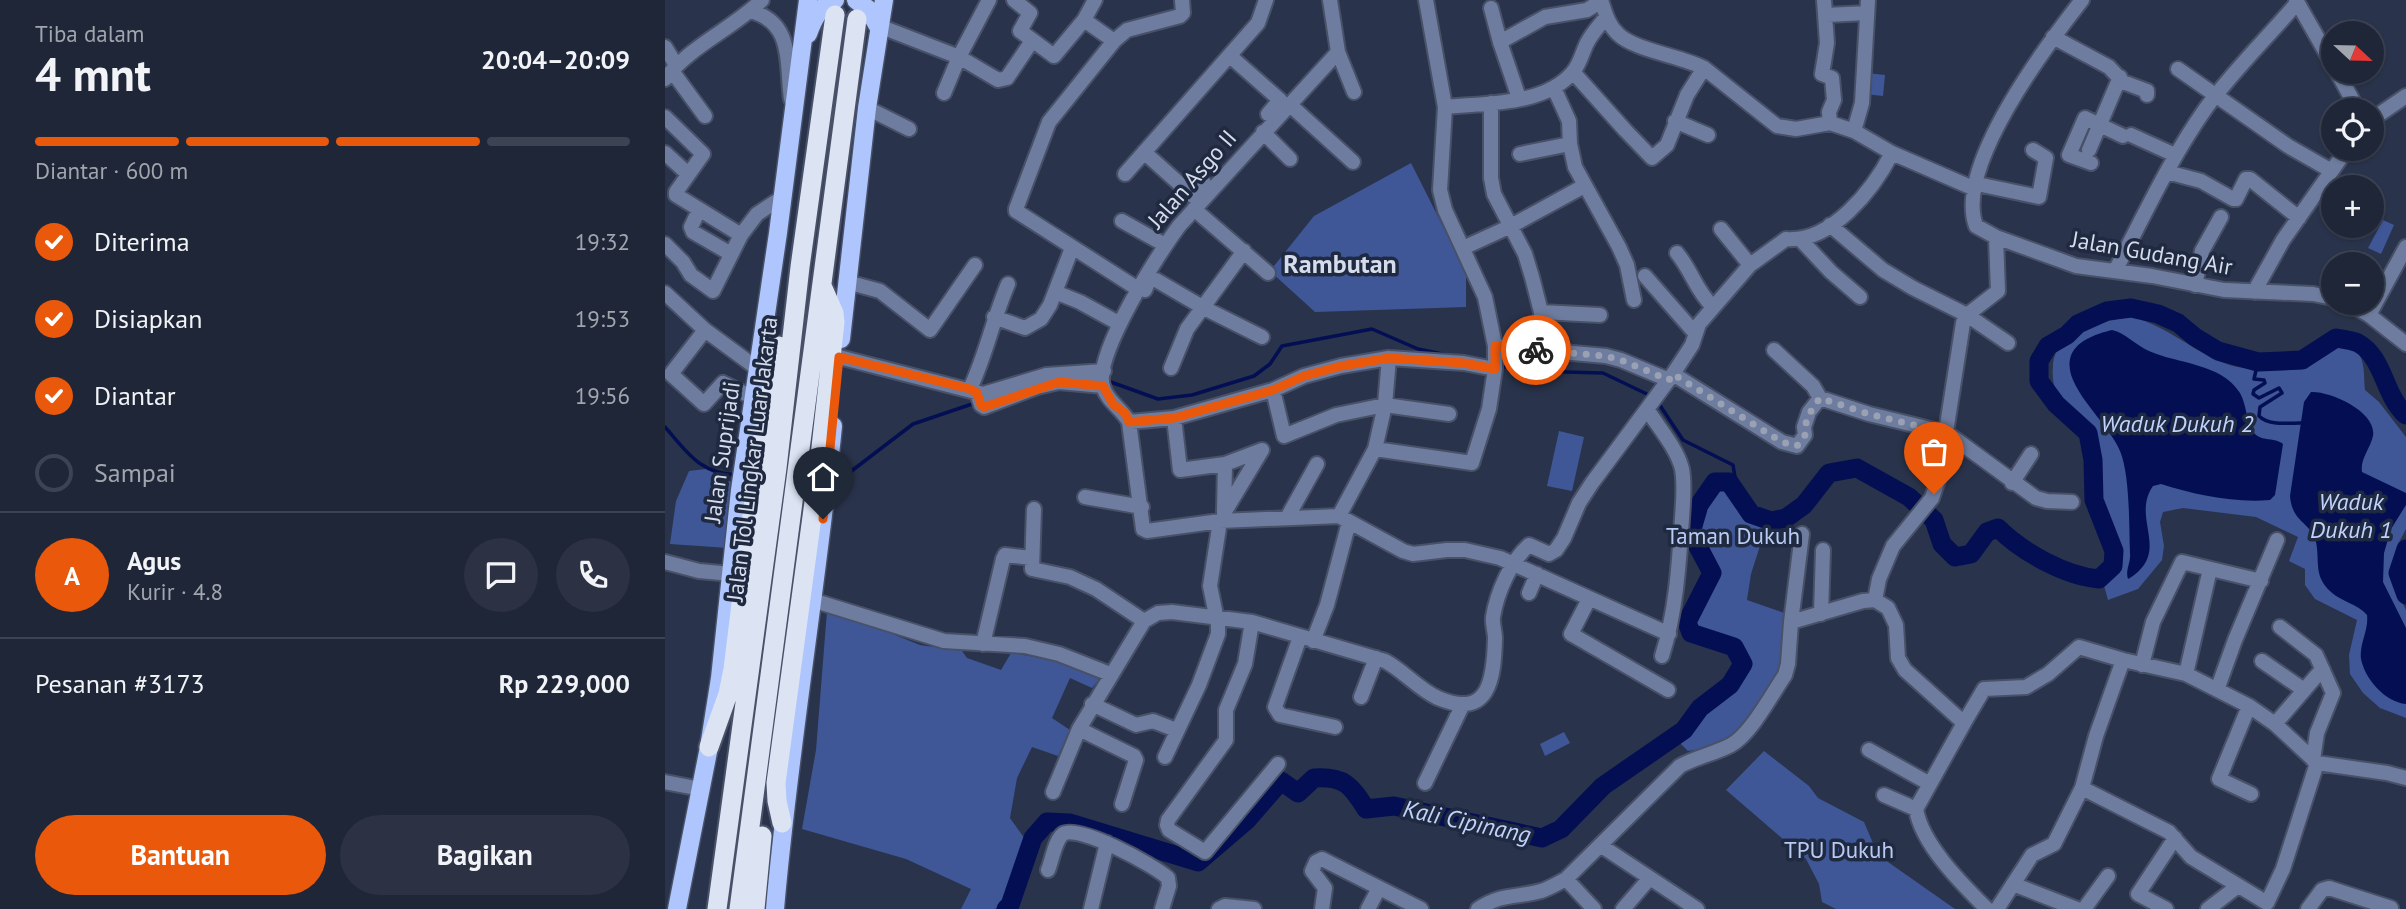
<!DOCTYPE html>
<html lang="id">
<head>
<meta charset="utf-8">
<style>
  :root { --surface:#1f2638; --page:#2c3243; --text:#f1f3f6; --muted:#a1a5ae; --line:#3c4353; --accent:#ea580c }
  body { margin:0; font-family:"PT Sans",sans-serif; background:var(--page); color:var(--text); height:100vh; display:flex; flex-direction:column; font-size:26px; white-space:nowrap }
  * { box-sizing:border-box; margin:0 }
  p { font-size:23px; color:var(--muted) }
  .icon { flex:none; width:38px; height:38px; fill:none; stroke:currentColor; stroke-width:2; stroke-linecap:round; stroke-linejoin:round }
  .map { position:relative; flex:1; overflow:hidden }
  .sheet { display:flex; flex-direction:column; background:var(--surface); width:665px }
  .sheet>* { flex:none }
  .needle { width:46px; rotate:112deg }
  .controls { position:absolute; left:1656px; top:21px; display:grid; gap:14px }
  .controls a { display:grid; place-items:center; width:63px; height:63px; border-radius:50%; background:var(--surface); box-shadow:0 2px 5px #0004,0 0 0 2px var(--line); font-size:35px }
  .pin { position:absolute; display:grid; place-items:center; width:60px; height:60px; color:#fff; margin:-72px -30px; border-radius:50% 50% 50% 0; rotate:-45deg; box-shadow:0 0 7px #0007 }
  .pin .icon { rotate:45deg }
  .courier { position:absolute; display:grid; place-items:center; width:70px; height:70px; margin:-35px; border:5px solid #ea580c; border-radius:50%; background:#fff; color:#222; box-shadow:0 2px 9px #0007 }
  .head em { font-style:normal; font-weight:700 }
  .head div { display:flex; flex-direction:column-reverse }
  .head { display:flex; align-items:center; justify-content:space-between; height:119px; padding:0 35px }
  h1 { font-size:46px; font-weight:700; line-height:52px }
  .bar { display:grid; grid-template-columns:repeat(4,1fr); gap:10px 7px; align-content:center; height:84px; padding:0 35px }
  .bar i { height:9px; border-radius:5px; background:var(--line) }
  .bar .on { background:var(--accent) }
  .bar p { grid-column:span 4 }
  .line { display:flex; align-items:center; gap:18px; padding:0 35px; border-top:2px solid var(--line) }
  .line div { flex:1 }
  .round { display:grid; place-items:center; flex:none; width:74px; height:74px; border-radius:37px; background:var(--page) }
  ol { padding:0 35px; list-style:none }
  li { display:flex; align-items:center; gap:21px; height:77px }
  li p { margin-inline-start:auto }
  li .icon { padding:7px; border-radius:50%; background:var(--accent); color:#fff; stroke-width:4 }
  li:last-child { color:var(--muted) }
  li i { width:38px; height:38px; border:4px solid var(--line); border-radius:50% }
  .cta { display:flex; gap:14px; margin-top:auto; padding:14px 35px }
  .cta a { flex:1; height:80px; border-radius:42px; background:var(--accent); color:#fff; font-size:28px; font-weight:700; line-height:80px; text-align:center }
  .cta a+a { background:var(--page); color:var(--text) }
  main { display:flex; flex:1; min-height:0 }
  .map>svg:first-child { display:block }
  .green { fill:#3f5797 }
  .water { fill:#040f53 }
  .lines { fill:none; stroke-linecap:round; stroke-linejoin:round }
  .stream { stroke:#040f53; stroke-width:3.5 }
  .river { stroke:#040f53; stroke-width:19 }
  .minor-casing { stroke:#485168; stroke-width:18 }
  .major-casing { stroke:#485168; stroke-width:21 }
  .highway-casing { stroke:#485168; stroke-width:23 }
  .minor { stroke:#6e7d9f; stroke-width:14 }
  .major { stroke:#aec6fd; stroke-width:18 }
  .highway { stroke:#dce4f4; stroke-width:19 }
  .done { stroke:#99a1b3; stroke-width:7; stroke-dasharray:0 12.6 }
  .route { stroke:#ea580c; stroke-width:9 }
  .labels { text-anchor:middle; stroke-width:7; stroke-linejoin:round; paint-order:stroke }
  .street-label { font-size:23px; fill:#d5dceb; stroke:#1f2940 }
  .park-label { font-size:23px; fill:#b9cbf4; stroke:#1f2940 }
  .water-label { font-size:24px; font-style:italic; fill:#c1d3fc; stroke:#1f2940 }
  .quarter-label { font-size:26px; font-weight:bold; fill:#d5dceb; stroke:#1f2940 }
</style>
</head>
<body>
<main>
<section class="sheet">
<div class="head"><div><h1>4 mnt</h1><p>Tiba dalam</p></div><em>20:04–20:09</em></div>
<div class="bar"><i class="on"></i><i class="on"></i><i class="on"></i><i></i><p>Diantar · 600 m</p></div>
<ol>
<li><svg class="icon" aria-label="check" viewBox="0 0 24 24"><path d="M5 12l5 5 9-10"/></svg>Diterima<p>19:32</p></li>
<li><svg class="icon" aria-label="check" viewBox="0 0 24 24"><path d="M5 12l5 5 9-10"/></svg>Disiapkan<p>19:53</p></li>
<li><svg class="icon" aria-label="check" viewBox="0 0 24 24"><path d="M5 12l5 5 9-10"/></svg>Diantar<p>19:56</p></li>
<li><i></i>Sampai</li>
</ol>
<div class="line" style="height:126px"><b class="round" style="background:var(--accent);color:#fff">A</b><div><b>Agus</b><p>Kurir · 4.8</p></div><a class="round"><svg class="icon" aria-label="chat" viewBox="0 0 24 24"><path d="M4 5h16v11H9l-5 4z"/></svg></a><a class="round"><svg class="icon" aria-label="phone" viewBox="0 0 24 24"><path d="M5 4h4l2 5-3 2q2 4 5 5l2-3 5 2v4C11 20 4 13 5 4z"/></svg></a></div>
<div class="line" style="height:91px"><div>Pesanan #3173</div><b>Rp 229,000</b></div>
<div class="cta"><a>Bantuan</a><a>Bagikan</a></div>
</section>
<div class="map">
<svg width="1741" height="909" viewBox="0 0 1741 909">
  <rect width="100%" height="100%" fill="#29334b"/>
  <!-- green -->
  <path class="green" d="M1202 73 1220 75 1218 96 1200 94Z
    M746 163 801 272V307L650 312 606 272 609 266 649 216Z
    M1718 220 1729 225 1716 254 1703 248Z
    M1467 317C1502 326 1526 350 1559 363 1585 373 1614 369 1641 369L1665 347 1679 342C1702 353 1698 368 1700 390L1714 402 1741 437V529L1732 546 1728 576 1733 594 1741 610V718L1715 708 1698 693 1685 674 1684 655 1692 620 1650 599 1640 585V569L1624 561 1633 537 1591 517 1518 508 1498 512 1495 522 1499 546 1497 560 1473 589 1443 600 1438 582 1450 575 1457 558C1453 540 1442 525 1439 507 1435 484 1441 460 1431 437 1423 418 1403 410 1392 393 1388 385 1387 376 1388 367 1389 330 1438 321 1467 317Z
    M894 431 919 437 907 491 882 486Z
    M41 469 70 484 63 548 5 544 11 501 24 471Z
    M1051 483H1063C1075 504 1080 513 1102 524L1086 574 1082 600 1122 614 1121 666 1078 732 1051 747 1023 751 1012 740 1045 703 1064 692 1074 679 1079 664 1071 646 1029 626 1027 620 1049 567 1045 553 1029 531 1038 504Z
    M162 611 210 627 255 645 297 651 302 658 336 670 346 653 393 661 436 677 427 688 405 678 387 718 405 730 393 756 367 747 352 778 345 818 360 839 337 903 330 909H296L306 889 241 859 137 829 151 750Z
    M899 732 905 743 880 756 875 744Z
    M1099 751 1144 786 1153 798 1199 822 1213 855 1290 909H1171L1157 902 1154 884 1141 859 1061 790Z"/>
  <!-- water -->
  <path class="water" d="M1447 330C1461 333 1470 345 1484 351 1513 364 1556 363 1575 393 1582 405 1581 423 1589 433 1597 442 1610 437 1618 444L1610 495 1605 500C1568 503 1531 495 1496 484L1488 486C1465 519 1508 552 1463 579 1460 570 1466 563 1465 553 1464 526 1465 475 1455 451 1444 423 1399 388 1405 359 1409 341 1431 334 1447 330Z
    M1646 392C1666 391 1712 412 1708 436 1705 449 1695 459 1697 472L1741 493V505L1726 529 1719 553 1718 582 1741 628V704C1720 702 1700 679 1696 659 1694 644 1704 630 1702 615 1693 604 1677 602 1666 592 1648 576 1655 561 1651 542 1646 522 1627 523 1625 496L1639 402Z"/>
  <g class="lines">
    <!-- stream -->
    <path class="stream" d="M1593 362 1589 379 1599 380 1600 383 1589 390 1588 394 1594 398 1614 388 1617 393 1595 407 1594 416C1604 426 1622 423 1636 423
      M835 366 863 371 938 373 986 396
      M443 381 493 399 527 395 589 376 605 364 617 346 707 329 753 349 787 356
      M992 401 1018 440 1068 465 1073 496
      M0 427C23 453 35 474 73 475
      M168 479H176L248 424 310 403"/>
    <!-- river -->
    <path class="river" d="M1741 549 1733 573 1741 595
      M341 909 345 905 368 838 382 822 405 823 533 862 582 820 616 781 633 793 649 778C679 776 686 785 701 809L729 806 877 838 896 829 938 786 1019 730 1035 708 1065 685 1078 664 1069 647 1026 633 1022 622 1047 573 1026 533 1034 505 1050 482H1064L1086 514 1106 521 1121 518 1139 505 1164 473 1192 468 1244 497 1269 520 1277 544 1290 557 1306 554 1322 532 1333 528C1357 552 1400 576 1434 579L1448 566 1449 551 1429 500 1428 460 1423 433 1391 404 1374 381V361L1383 346 1402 335 1413 324 1442 311 1466 308 1493 314 1513 323 1530 337 1553 351 1593 362 1637 360 1671 338C1677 339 1687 340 1693 343 1719 357 1719 396 1741 415"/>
    <!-- minor casing -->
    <g class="minor-casing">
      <path id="minor" d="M349 0 365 13 355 31 389 56 419 20
        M430 0 419 20 449 41
        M665 0 673 52 514 226C494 253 428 355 438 387 443 402 457 409 464 422L509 418 608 390 639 376 676 366 724 358 799 363 830 369
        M936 0C940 12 943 25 953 34 969 50 1016 56 1039 68L1112 126 1131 129 1165 123 1189 131 1227 153 1310 189
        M1159 0 1162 43 1157 74 1167 78 1169 100 1164 112 1165 123
        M1417 0C1381 46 1289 167 1311 226L1331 237 1411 266 1487 276 1559 290 1648 294 1668 298
        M1631 0 1668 65
        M826 8 835 42 880 17 922 10 936 1
        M85 11C129 22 121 63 126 99
        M1161 15 1202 13
        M214 26 294 57 333 80 342 78 367 41
        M1388 37 1444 67 1458 82 1482 91V95
        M835 42 854 98
        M0 47 11 65
        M673 52 689 92
        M565 56 615 100 603 114
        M1513 69 1623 146 1665 170
        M7 71 40 116
        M908 72 960 130 987 158 1002 145 1022 95 1039 68
        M1672 72 1693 110
        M0 79C25 46 67 29 97 0
        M889 88 904 121 905 144 910 167 954 247 962 265 969 300
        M279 93 294 57 324 0
        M826 103V178L829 194 860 254 867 277 876 312 878 350
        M624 104 688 162
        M780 107C820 103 879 106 908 72 915 64 917 53 922 43 927 33 934 26 941 17
        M202 108 244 129
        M0 117 38 154 11 192V195L76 235
        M1706 120 1741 96
        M1010 121 1043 135
        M1189 131 1197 103 1203 0
        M598 132 625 159
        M1466 135 1510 155
        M1424 150 1455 77
        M479 152 528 196 539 183
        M0 153 23 174
        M855 154 905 144
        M1426 163 1404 155 1420 118 1458 136
        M1502 172 1536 181 1568 199H1571L1581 179H1585L1634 218
        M460 174 593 23 601 0
        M1312 184 1374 197 1381 158 1368 150
        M529 209 603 273
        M34 210 26 227 28 232 66 254
        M457 221 500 245
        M1165 225 1218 270 1248 288 1302 315 1343 343
        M1056 229 1085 265
        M1136 240 1166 272 1195 297
        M0 244 18 262 26 275 48 291 76 235 92 214 118 197
        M798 248 846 226 919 186
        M1012 253C1028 273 1030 289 1048 307
        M1450 271C1479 216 1505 159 1541 108 1568 71 1602 38 1632 3
        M980 276 1030 333
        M182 282 215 291 265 330 310 265
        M1530 285 1537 251 1556 217
        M473 289 351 211V209L384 122 449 41 462 30 515 16 518 13 517 0
        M480 290 484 280H491L539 308 597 337
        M390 292 415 302 455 324
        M1589 292 1618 240 1682 149
        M0 293 40 330 93 369
        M1683 303 1704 315 1741 344
        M876 312 935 315
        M1704 315 1741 247
        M329 317 360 328 376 319 385 305 407 248
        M40 330 6 374 39 404 58 383 89 398
        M830 346 941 356 956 360 1004 380
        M1109 350 1148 386 1155 398
        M174 357 318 394 381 375 439 371
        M506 368 522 329 579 251
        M1008 374 1117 442 1132 446 1140 435 1139 427 1144 412 1155 398 1204 414 1282 433 1371 498 1382 501 1407 502
        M305 389C321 355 328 319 343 284
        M608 390 619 436 671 415 720 405 784 414
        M312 393 316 405 319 407 372 387 394 382 438 386
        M982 409C993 427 1012 448 1017 469 1020 485 1018 502 1017 518 1014 564 1011 612 997 656
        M509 418 515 470 560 464 597 450 559 513
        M464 422 478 529 482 531 555 521 674 516
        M710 449 807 463 824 409 830 369V346L820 297 780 210 775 190 780 107 761 0
        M1347 483 1366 454
        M420 497 477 507
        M369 509 367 569 405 577 431 589 479 621
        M559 512 560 464
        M674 516 738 551 748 554 782 550H800L835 558 1004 634
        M674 516 710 449 720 405 724 358
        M622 518 652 464
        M0 562 34 571 67 574
        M864 593 872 574
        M924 599 906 634 1003 690
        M147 600 279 641 360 646 394 654 445 674
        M1156 614 1158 550
        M587 622 580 664 561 710V740L503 820 502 825 504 830 540 852 613 764
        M1126 622 1137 534
        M1615 627 1651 655 1668 693 1652 733 1648 760
        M635 637 610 707 615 715 670 727
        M648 641 662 605 684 522
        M318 644 338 559 340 555 367 558
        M1597 661 1639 690
        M1477 665 1488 622 1517 562 1596 581
        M1521 674 1545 569
        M1552 690 1570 640 1612 540
        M696 697 711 658
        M427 704 471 725 488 721 511 730
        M1584 706 1554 779 1586 794
        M1299 723 1319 689 1361 687 1383 674 1414 647 1458 660 1521 674 1584 706 1610 724 1652 763
        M1610 724 1653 674 1658 670
        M414 729 469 756 471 760 457 804
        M1204 750 1265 784
        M500 757 534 685 553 634V625L545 586 555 521
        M1652 763 1722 773 1741 778
        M0 782 36 789
        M760 783 798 704
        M1417 788 1504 832 1526 857 1602 903 1618 869 1652 763
        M388 792 414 729 479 621 493 613 507 612 587 622 720 661C739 671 753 689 773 698 825 720 829 678 830 638 830 631 827 624 828 617 832 592 846 561 864 545L884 554 891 550 899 538 914 503 927 483 1008 374 1027 345 1034 324 1085 265 1121 239C1166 243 1208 190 1227 153
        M1219 795 1251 809
        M935 845 1032 909
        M383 870C387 861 390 840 398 834 413 824 489 865 503 878L504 886 497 909
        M901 879 929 909
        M1348 884 1412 909
        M426 909 442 843
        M554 909 560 906 589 909
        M657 909 660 888 647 871 651 862 657 859 756 909
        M703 909 714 888
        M813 909C837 893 851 898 876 891 885 888 893 883 901 879L1015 766C1031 757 1049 754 1066 745 1086 734 1107 694 1120 675L1123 664 1126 622 1198 601 1210 600
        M958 909 984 879
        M1322 909C1297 884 1257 845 1251 809L1299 723 1240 670 1233 658 1231 625 1223 608 1210 600 1214 579 1228 546 1267 498 1274 477 1298 323 1302 315 1333 291 1331 237
        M1332 909 1367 855 1389 844 1417 788 1431 736 1458 660
        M1419 909 1443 876
        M1501 909 1473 894 1510 838
        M1543 909 1573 886
        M1643 909 1657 890 1664 888 1726 908"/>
    </g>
    <!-- major casing -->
    <g class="major-casing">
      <path id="major" d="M191 0 203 9 214 28
        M143 34C148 20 155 5 170 0
        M176 339 202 108 219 0
        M12 909 44 747 55 678 75 490 113 233 143 0
        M110 909C124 747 152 588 168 426"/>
    </g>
    <!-- highway casing -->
    <g class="highway-casing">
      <path id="highway" d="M44 747 63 694 68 669 93 467 114 346
        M117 823 112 801 111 783 154 465 170 322 169 313 158 288
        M52 909 112 468 135 267 170 15
        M74 909 192 19
        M90 909 97 836"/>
    </g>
    <!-- minor -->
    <use href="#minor" class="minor"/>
    <!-- major -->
    <use href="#major" class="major"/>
    <!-- highway -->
    <use href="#highway" class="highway"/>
  </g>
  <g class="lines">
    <!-- done -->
    <path class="done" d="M871 350 941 356 956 360 1004 380 1008 374 1117 442 1132 446 1140 435C1139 420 1146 410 1155 398L1204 414 1282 433 1275 477 1269 494"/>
    <!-- route -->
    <path class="route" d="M158 519 174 357 305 389 312 393 316 405 319 407 394 382 438 386 448 404 460 413 464 422 509 418 608 390 639 376 676 366 724 358 799 363 830 369V346L871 350"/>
  </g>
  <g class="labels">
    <!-- street labels -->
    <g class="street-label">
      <text transform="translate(527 179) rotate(-49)" y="8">Jalan Asgo II</text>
      <text transform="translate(1487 253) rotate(10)" y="8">Jalan Gudang Air</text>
      <text transform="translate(57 452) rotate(-82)" y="8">Jalan Suprijadi</text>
      <text transform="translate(87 459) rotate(-83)" y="8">Jalan Tol Lingkar Luar Jakarta</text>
    </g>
    <!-- park labels -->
    <g class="park-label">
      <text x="1068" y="544">Taman Dukuh</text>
      <text x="1174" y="858">TPU Dukuh</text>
    </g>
    <!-- water labels -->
    <g class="water-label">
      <text x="1512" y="432">Waduk Dukuh 2</text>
      <text x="1686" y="510">Waduk<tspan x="1686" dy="28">Dukuh 1</tspan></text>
      <text transform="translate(802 822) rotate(12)" y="8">Kali Cipinang</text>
    </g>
    <!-- quarter labels -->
    <g class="quarter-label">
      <text x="675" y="273">Rambutan</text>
    </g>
  </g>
</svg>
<div class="controls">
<a><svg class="needle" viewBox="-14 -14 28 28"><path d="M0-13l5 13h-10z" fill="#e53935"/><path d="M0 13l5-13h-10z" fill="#a1a5ae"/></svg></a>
<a><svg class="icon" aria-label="locate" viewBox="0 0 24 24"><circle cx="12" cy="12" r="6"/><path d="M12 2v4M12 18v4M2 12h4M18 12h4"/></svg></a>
<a>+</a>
<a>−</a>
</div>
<div class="pin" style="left:1269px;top:494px;background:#ea580c"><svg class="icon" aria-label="bag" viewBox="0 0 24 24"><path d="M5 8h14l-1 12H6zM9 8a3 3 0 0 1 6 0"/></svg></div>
<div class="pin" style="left:158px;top:519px;background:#1f2937"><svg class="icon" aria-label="home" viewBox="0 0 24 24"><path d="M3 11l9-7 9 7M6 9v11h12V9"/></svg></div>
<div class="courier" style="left:871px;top:350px"><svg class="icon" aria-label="bike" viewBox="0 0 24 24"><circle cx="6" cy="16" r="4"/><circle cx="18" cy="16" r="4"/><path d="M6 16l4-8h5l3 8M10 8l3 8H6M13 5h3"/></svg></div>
</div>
</main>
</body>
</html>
